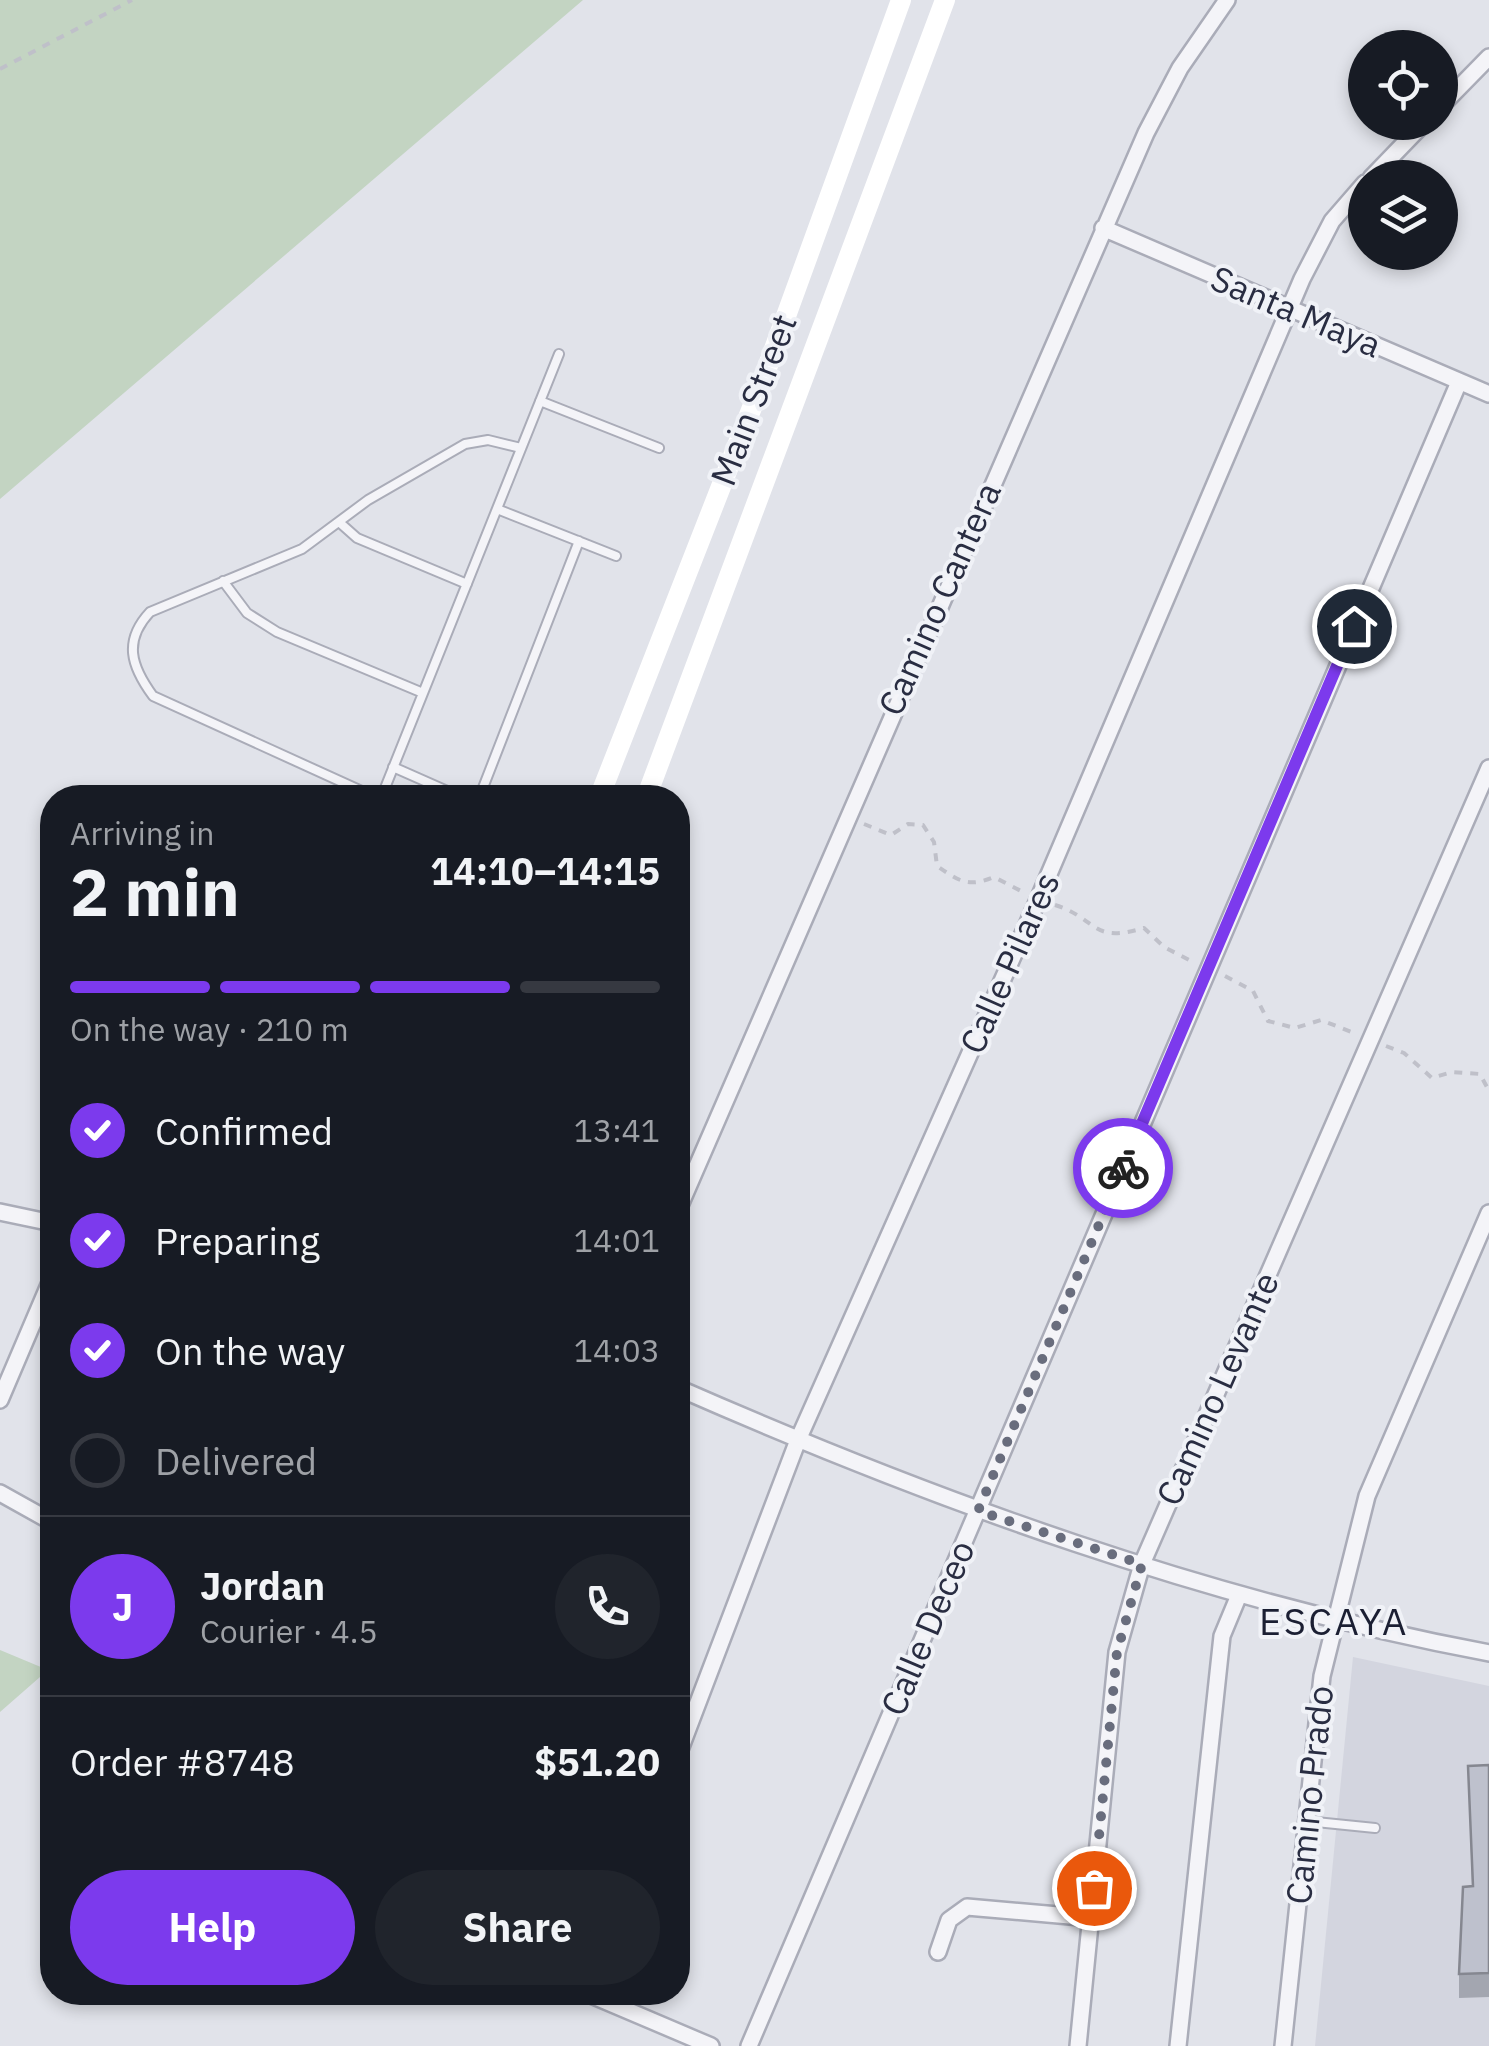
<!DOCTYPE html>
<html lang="en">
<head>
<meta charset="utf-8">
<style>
  :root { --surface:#171b24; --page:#20242c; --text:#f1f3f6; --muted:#9ea1a6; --line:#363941; --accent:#7c3aed }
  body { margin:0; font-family:"IBM Plex Sans",sans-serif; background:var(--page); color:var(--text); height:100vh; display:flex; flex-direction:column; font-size:38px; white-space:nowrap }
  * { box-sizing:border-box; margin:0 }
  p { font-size:32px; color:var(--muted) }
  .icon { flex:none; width:55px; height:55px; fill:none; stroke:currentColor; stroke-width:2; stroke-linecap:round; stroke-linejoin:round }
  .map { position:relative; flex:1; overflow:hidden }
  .details { position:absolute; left:40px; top:785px; width:650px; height:1220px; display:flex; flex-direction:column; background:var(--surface); border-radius:40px; box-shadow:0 5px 15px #0003 }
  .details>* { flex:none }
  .controls { position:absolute; left:1348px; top:30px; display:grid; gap:20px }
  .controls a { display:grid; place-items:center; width:110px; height:110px; border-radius:50%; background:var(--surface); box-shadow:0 5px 15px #0003; font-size:50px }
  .pin { position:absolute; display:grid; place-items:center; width:85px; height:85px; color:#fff; margin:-42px; border:5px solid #fff; border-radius:50%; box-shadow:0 2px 10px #0007 }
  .courier { position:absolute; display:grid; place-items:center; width:100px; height:100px; margin:-50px; border:8px solid #7c3aed; border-radius:50%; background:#fff; color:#222; box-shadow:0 2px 12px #0007 }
  .summary em { font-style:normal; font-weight:700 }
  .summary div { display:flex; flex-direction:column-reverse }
  .summary { display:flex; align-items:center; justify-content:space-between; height:170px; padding:0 30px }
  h1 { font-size:65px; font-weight:700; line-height:75px }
  .bar { display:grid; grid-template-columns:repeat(4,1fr); gap:15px 10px; align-content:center; height:120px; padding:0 30px }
  .bar i { height:12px; border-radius:8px; background:var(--line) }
  .bar .current { background:var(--accent) }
  .bar p { grid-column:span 4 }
  .line { display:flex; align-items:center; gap:25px; padding:0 30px; border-top:2px solid var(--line) }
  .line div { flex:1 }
  .round { display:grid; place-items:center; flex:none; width:105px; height:105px; border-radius:52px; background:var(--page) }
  ol { padding:0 30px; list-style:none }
  li { display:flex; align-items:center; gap:30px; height:110px }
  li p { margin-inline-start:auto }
  li .icon { padding:10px; border-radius:50%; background:var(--accent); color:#fff; stroke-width:4 }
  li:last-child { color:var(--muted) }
  li i { width:55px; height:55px; border:5px solid var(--line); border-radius:50% }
  .action { display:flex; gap:20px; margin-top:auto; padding:20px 30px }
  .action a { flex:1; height:115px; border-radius:60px; background:var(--accent); color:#fff; font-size:40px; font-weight:700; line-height:115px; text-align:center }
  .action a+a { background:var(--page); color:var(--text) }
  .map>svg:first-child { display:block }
  .built { fill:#d3d5df }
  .green { fill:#c3d4c2 }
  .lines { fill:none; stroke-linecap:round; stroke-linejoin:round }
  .lane-casing { stroke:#aaacb8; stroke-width:12 }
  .street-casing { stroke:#aaacb8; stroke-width:20 }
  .path { stroke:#bfc0c9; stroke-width:4; stroke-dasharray:8 8; stroke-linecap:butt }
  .lane { stroke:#f4f4f8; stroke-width:8 }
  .street { stroke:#f4f4f8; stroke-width:15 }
  .secondary { stroke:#fff; stroke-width:20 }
  .wall { fill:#a3a6b0 }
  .building { fill:#bec1cd; stroke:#858790; stroke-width:2.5 }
  .done { stroke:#696d7d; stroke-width:10; stroke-dasharray:0 18 }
  .route { stroke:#7c3aed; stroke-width:12 }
  .labels { text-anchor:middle; stroke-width:8; stroke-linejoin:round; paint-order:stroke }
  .street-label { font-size:35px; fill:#292d42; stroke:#f0f2f7 }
  .neighbourhood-label { font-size:38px; letter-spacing:2.5px; fill:#1b1f33; stroke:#f0f2f7 }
</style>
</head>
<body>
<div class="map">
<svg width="1489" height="2046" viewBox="0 0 1489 2046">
  <rect width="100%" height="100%" fill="#e1e3ea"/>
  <!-- built -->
  <path class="built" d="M1353 1657 1489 1686V2046H1315Z"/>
  <!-- green -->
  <path class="green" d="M0 0H583L0 499Z
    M0 1650 48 1670 0 1712Z"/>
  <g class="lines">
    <!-- lane casing -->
    <g class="lane-casing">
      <path id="lane" d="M540 401 659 448
        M497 509 616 556
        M339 522 357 538 467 584
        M223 581 247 613 277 632 423 693
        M393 767 463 798
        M377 798 153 696C131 666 123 641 150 612L302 549 368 500 465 444 488 440 521 448
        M381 798 559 354
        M479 798 579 541
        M1306 1821 1375 1828"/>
    </g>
    <!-- street casing -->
    <g class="street-casing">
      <path id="street" d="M1440 107 1489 57
        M1371 178 1425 122
        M1103 228 1489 394
        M678 1210 1146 133 1180 68 1227 0
        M0 1212 52 1223
        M678 1388C938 1502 1208 1600 1489 1653
        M0 1400 52 1278
        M0 1493 52 1522
        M678 1755 798 1440 1038 900 1302 279 1332 221 1365 183
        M938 1952 949 1920 967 1907 1092 1918
        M584 1992 711 2046
        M749 2046 1459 382
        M1078 2046 1117 1652 1142 1564 1489 768
        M1178 2046 1222 1636 1239 1595
        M1283 2046 1322 1676 1367 1496 1489 1213"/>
    </g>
    <!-- path -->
    <path class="path" d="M0 69 132 0
      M864 824 891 835 908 824 923 825 934 842 937 866C959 881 968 888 994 877L1023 892
      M1055 905C1099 919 1090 944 1144 928L1164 947 1193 962
      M1225 976 1253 991 1268 1021 1295 1028 1321 1020 1354 1033
      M1386 1046 1404 1053 1432 1078 1452 1072 1480 1074 1489 1091"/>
    <!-- lane -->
    <use href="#lane" class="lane"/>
    <!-- street -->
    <use href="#street" class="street"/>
    <!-- secondary -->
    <path class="secondary" d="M599 798 762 382 901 0
      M646 798 945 0"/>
  </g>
  <!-- wall -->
  <path class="wall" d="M1489 1765V1997L1459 1998V1974L1472 1886 1468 1766Z"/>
  <!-- building -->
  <path class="building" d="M1489 1765V1973L1459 1974 1463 1887 1473 1886 1468 1766Z"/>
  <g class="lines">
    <!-- done -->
    <path class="done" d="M1094 1888 1117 1652 1142 1564 978 1511 1123 1168"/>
    <!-- route -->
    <path class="route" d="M1123 1168 1354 626"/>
  </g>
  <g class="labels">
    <!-- street labels -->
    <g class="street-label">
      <text transform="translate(1296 312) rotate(23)" y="12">Santa Maya</text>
      <text transform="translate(754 400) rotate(-69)" y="12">Main Street</text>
      <text transform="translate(940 599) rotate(-66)" y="12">Camino Cantera</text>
      <text transform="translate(1010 963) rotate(-66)" y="12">Calle Pilares</text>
      <text transform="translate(1218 1389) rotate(-66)" y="12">Camino Levante</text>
      <text transform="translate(928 1628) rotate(-67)" y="12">Calle Deceo</text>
      <text transform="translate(1310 1795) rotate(-84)" y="12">Camino Prado</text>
    </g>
    <!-- neighbourhood labels -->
    <g class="neighbourhood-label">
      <text x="1334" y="1635">ESCAYA</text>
    </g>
  </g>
</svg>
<div class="controls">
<a><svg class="icon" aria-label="locate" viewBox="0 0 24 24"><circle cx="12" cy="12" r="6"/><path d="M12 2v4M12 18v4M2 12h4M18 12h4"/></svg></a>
<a><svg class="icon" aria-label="layers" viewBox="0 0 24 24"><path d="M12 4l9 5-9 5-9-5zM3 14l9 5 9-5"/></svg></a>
</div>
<div class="pin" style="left:1094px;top:1888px;background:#ea580c"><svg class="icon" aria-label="bag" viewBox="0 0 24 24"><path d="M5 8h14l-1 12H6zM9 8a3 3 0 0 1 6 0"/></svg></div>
<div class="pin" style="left:1354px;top:626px;background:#1f2937"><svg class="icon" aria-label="home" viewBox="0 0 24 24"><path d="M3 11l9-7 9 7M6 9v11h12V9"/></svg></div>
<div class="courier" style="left:1123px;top:1168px"><svg class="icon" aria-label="bike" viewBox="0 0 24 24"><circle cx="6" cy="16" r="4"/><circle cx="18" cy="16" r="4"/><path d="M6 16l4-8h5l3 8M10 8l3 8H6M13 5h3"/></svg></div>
<section class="details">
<div class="summary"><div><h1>2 min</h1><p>Arriving in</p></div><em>14:10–14:15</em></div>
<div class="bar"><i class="current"></i><i class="current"></i><i class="current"></i><i></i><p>On the way · 210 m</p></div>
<ol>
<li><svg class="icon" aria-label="check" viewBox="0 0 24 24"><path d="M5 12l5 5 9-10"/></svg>Confirmed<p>13:41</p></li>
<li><svg class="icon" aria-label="check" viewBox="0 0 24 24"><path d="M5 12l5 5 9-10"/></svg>Preparing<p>14:01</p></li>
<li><svg class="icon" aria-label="check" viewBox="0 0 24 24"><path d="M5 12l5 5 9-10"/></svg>On the way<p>14:03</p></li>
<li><i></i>Delivered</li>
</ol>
<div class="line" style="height:180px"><b class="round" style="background:var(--accent);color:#fff">J</b><div><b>Jordan</b><p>Courier · 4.5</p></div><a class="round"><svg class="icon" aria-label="phone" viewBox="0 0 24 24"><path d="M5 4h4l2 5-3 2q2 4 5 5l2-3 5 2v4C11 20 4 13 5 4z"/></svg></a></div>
<div class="line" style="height:130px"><div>Order #8748</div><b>$51.20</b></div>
<div class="action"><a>Help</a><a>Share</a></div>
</section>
</div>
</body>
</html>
